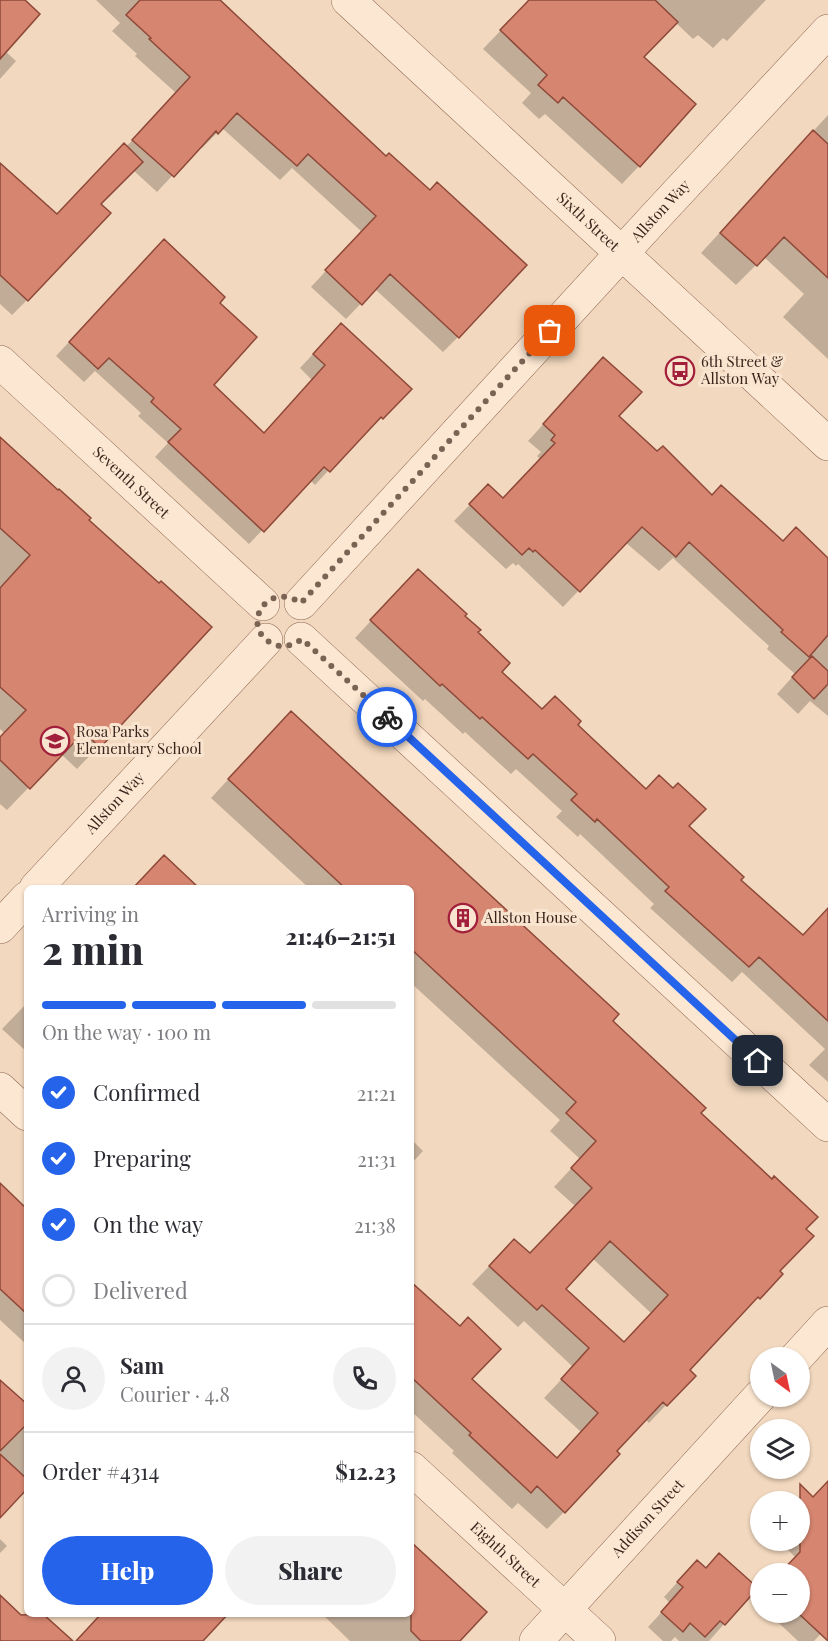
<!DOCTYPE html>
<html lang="en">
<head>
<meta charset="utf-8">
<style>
  :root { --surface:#fff; --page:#f2f2f3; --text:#2b2b33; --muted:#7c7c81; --line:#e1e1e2; --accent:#2563eb }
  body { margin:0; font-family:"Playfair Display",serif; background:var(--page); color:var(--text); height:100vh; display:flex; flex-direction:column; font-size:22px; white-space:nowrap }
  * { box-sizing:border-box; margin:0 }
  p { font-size:20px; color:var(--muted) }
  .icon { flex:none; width:33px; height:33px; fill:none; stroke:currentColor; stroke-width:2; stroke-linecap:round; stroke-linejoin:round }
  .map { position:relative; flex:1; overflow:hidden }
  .details { position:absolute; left:24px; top:885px; width:390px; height:732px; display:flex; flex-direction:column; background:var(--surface); border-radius:9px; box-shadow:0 2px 4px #0004 }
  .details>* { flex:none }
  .needle { width:39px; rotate:147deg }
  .buttons { position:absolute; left:750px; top:1347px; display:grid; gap:12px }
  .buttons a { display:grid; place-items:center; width:60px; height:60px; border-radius:50%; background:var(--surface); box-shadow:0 2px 4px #0004; font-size:30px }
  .pin { position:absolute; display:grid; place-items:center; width:51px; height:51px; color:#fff; margin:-26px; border-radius:12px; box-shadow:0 3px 9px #0006 }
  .courier { position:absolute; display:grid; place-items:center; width:60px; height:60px; margin:-30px; border:4px solid #2563eb; border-radius:50%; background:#fff; color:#222; box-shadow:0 2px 8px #0007 }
  .headline em { font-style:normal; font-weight:800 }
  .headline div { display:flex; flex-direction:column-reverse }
  .headline { display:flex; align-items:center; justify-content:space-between; height:102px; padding:0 18px }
  h1 { font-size:39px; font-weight:800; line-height:45px }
  .bar { display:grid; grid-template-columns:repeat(4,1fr); gap:9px 6px; align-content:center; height:72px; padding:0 18px }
  .bar i { height:8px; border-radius:4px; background:var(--line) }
  .bar .current { background:var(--accent) }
  .bar p { grid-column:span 4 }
  .line { display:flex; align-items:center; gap:15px; padding:0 18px; border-top:2px solid var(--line) }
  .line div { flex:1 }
  .round { display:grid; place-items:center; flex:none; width:63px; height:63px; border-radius:32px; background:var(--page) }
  ol { padding:0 18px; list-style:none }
  li { display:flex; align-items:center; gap:18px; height:66px }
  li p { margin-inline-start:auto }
  li .icon { padding:6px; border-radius:50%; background:var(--accent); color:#fff; stroke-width:4 }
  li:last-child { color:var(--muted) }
  li i { width:33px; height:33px; border:3px solid var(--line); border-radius:50% }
  .cta { display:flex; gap:12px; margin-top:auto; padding:12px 18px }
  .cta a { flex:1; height:69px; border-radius:36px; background:var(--accent); color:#fff; font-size:24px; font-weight:800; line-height:69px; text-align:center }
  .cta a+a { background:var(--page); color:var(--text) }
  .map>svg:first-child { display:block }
  .shadow { fill:#0003; fill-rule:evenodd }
  .building { fill:#d58570; stroke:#8e4838; stroke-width:1.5; fill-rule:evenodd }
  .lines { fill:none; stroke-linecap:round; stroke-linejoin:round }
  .minor-casing { stroke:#8d6755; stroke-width:34 }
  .tertiary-casing { stroke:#8d6755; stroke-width:34 }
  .minor { stroke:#fce7d2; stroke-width:33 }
  .tertiary { stroke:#fce7d2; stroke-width:33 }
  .done { stroke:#7b6354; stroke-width:6; stroke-dasharray:0 10.8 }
  .route { stroke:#2563eb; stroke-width:8 }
  .labels { text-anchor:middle; stroke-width:6; stroke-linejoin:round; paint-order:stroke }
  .street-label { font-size:15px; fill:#3b241b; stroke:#f9e4cf }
  .poi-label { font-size:15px; fill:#3b241b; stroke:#f9e4cf; text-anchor:start }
</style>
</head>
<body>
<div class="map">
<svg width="828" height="1641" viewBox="0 0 828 1641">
  <rect width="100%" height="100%" fill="#f2d8be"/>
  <!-- shadow -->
  <path class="shadow" d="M0 0H23L5 51 16 61 0 79Z
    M96 0H221L231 9 229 11 386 158 458 337 443 352 375 289 346 319 311 287 362 232 292 168 280 180 222 128 202 148 200 146 157 192 133 170 99 204 27 300 12 315 0 304V165L56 216 126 147 176 93 135 56 137 54 112 31 120 23Z
    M530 0H766L727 41 723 38 713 48 698 35 693 39 675 22 642 57 639 166 622 184 545 114 539 119 522 103 531 93 483 49Z
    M828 115V359L783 317 804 294 764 257 736 285 701 253Z
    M150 255 218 303 212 385 263 434 312 380 300 368 327 339 409 389 368 432 366 430 315 485 310 480 249 544 155 457 168 443 138 416 141 413 95 371 84 382 56 356Z
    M588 375 617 417 657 453 712 496 782 543 828 560V716L810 701 798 714 777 694 795 674 767 649 769 646 673 558 659 571 625 542 563 607 518 564 516 566 513 563 506 569 454 521 488 486 503 500 540 459 537 456 541 452 528 441Z
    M0 439 99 746 77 769 61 754 7 810 0 804V739L5 734 0 729Z
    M402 587 463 616 476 632 500 672 542 711 575 725 687 826 739 880 802 937 828 909V1082L809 1065 825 1049 742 972 732 982 650 908 654 904 580 834 578 837 556 817 562 811 516 769 511 774 465 732 463 734 425 699 423 701 355 638Z
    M274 730 611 1021 698 1113 804 1229 778 1272 780 1274 688 1370 666 1405 649 1423 645 1419 615 1451 564 1512 547 1529 518 1503 512 1509 452 1453 454 1451 411 1411V1284L470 1379 556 1459 581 1432 544 1398 573 1367 524 1321 518 1327 472 1284 497 1258 530 1255 575 1206 554 1187 580 1159 550 1131 560 1120 411 983V888H309L211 798ZM592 1258 652 1314 623 1344 564 1289Z
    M27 1003V1052L2 1029Z
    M411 1139 423 1151 411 1164Z
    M0 1185 27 1215V1345L0 1320Z
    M0 1382 27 1406V1488L0 1516Z
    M828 1492V1626L814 1641H798L767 1612H800V1574L795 1557 778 1540H800V1504L809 1495 813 1498Z
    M0 1539 7 1546 0 1553Z
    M411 1548 458 1641H350L322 1614H411Z
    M705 1569 756 1588 709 1641H679L675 1637 671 1641H663L648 1627 670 1603 664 1597 683 1576Z
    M760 1595V1606L755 1601Z"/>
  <!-- building -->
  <path class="building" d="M0 0H25L40 14 0 59Z
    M140 0H220L386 156 389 153 430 190 437 182 527 265 459 338 390 274 362 305 325 270 376 216 308 154 297 166 237 113 218 134 216 131 174 177 132 140 190 77 149 39 151 38 126 15Z
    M529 0H655L678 22 644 57 696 104 640 167 563 97 558 103 538 85 547 75 500 30Z
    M813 130 828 144V278L784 237 757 266 720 233Z
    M124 143 143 162 101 204 111 213 28 301 0 275V163L57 214Z
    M164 239 225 297 220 303 257 337 214 385 264 433 325 365 313 354 341 323 412 389 383 419 381 417 330 472 324 467 264 532 168 442 181 429 151 402 154 398 109 358 98 369 69 342Z
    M603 357 642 392 619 416 657 451 663 446 712 495 721 485 783 541 796 527 828 558V635L809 657 781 632 783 630 689 542 676 557 642 527 580 592 535 550 533 552 529 548 522 555 469 504 488 484 503 498 555 443 551 440 555 435 543 424Z
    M0 437 58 490 59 489 91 518 89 520 159 583 161 581 212 627 100 748 84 732 30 789 0 760V737L26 710 0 687V588L30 555 0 528Z
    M418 569 467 614 465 616 481 630 478 632 510 663 502 672 542 709 555 696 581 721 578 725 646 789 659 775 673 788 678 783 706 809 689 826 744 877 741 880 803 935 828 908V1021L759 957 749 967 665 891 669 887 597 819 595 822 571 800 577 794 533 754 528 759 482 717 480 719 442 684 440 686 370 620Z
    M812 656 828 671V684L814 699 792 677Z
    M291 711 619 1014 613 1021 706 1108 701 1113 772 1179 774 1176 818 1217 806 1229 814 1236 780 1271 783 1274 760 1299 758 1297 690 1370 696 1376 667 1406 663 1402 617 1451 620 1454 565 1513 537 1486 531 1493 469 1435 471 1433 411 1377V1282L460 1326 468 1317 501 1349 472 1379 557 1458 598 1413 561 1379 589 1348 542 1305 537 1310 489 1266 514 1239 530 1253 592 1188 571 1168 596 1141 566 1113 576 1102 411 949V888H345L228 779ZM610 1241 668 1295 624 1342 566 1289Z
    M164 855 199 888H133Z
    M0 1183 27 1209V1314L0 1289Z
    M0 1380 27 1404V1424L0 1451Z
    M0 1454 27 1479V1489L0 1518Z
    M828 1481V1641L797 1612H800V1574H779L800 1552V1484L813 1497Z
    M411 1542 487 1612 460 1641H421L411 1631Z
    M719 1553 758 1588 725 1625 720 1621 705 1637 690 1623 683 1632 661 1612 683 1587 677 1582 697 1560 706 1568Z
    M0 1595 21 1615 43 1614 73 1641H0Z
    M101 1614H228L203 1641H76Z"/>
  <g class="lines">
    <!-- minor casing -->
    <g class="minor-casing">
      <g id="minor">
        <path id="s1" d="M0 362 263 604"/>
        <path id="s2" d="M301 603 655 217 828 31"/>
        <path d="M301 639 828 1125"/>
        <path id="s3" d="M36 888 266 640"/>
        <path d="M0 927 27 898"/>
        <path d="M0 1089 27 1114"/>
        <path d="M796 1358 828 1323"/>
        <path id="s4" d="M411 1468 599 1641"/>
        <path id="s5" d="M536 1641 760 1396"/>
      </g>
    </g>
    <!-- tertiary casing -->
    <g class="tertiary-casing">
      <g id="tertiary">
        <path id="s6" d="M348 0 828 444"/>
      </g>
    </g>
    <!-- minor -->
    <use href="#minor" class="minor"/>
    <!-- tertiary -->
    <use href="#tertiary" class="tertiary"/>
  </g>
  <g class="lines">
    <!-- done -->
    <path class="done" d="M387 717 302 639C292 646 282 649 271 643 241 627 265 580 301 603L550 331"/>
    <!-- route -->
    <path class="route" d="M387 717 758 1061"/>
  </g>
  <!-- icons -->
  <defs>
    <g id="bus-ring" transform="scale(1.5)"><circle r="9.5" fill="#f9e4cf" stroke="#a21f3b" stroke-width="1.5"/><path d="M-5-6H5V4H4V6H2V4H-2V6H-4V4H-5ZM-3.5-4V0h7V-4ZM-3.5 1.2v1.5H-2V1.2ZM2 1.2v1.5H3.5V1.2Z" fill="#a21f3b"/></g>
    <g id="school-ring" transform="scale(1.5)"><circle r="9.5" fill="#f9e4cf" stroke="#a21f3b" stroke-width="1.5"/><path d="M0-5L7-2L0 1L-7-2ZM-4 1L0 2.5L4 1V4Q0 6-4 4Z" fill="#a21f3b"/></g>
    <g id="building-ring" transform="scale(1.5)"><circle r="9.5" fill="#f9e4cf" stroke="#a21f3b" stroke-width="1.5"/><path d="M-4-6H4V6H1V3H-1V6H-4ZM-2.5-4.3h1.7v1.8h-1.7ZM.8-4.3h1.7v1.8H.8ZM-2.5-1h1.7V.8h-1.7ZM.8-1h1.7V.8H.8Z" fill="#a21f3b"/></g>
  </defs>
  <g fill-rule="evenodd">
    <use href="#bus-ring" x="680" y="371"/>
    <use href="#school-ring" x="55" y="741"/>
    <use href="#building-ring" x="463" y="918"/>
  </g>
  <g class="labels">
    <!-- street labels -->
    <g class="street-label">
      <text dy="5" stroke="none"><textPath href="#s2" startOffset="532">Allston Way</textPath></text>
      <text dy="5" stroke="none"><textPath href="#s6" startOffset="327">Sixth Street</textPath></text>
      <text dy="5" stroke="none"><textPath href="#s1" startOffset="178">Seventh Street</textPath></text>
      <text dy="5" stroke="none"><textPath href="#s3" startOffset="116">Allston Way</textPath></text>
      <text dy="5" stroke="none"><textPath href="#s5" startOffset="166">Addison Street</textPath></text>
      <text dy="5" stroke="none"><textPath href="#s4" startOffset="128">Eighth Street</textPath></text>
    </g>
    <!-- poi labels -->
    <g class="poi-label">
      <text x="701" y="367">6th Street &amp;<tspan x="701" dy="17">Allston Way</tspan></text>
      <text x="76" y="737">Rosa Parks<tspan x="76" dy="17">Elementary School</tspan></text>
      <text x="484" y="923">Allston House</text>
    </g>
  </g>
</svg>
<div class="buttons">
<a><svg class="needle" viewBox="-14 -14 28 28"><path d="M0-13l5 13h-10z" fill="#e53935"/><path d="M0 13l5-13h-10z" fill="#7c7c81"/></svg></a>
<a><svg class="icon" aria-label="layers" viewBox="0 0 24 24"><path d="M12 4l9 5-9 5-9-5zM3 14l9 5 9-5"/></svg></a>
<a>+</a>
<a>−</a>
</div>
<div class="pin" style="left:550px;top:331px;background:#ea580c"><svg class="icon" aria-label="bag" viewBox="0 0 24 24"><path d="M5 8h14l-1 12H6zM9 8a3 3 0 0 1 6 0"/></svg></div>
<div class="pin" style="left:758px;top:1061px;background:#1f2937"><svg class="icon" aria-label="home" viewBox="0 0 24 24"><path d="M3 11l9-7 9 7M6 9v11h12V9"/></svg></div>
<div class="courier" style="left:387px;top:717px"><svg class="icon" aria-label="bike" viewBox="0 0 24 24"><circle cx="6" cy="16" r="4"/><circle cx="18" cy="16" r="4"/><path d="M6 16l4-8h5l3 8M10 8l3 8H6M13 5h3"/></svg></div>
<section class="details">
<div class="headline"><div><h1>2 min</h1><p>Arriving in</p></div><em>21:46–21:51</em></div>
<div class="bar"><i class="current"></i><i class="current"></i><i class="current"></i><i></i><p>On the way · 100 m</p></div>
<ol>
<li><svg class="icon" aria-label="check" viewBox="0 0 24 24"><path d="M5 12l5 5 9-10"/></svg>Confirmed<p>21:21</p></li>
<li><svg class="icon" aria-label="check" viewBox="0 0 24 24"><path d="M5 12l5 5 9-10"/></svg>Preparing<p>21:31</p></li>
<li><svg class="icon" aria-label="check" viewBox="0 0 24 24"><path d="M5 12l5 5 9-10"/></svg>On the way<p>21:38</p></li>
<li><i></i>Delivered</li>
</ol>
<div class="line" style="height:108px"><a class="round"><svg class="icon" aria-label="person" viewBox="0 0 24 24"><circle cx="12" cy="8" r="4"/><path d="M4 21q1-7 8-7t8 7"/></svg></a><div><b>Sam</b><p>Courier · 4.8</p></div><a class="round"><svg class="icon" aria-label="phone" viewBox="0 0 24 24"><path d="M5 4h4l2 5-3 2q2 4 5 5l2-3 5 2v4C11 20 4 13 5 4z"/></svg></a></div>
<div class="line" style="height:78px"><div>Order #4314</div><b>$12.23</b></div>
<div class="cta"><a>Help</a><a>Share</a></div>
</section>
</div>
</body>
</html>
